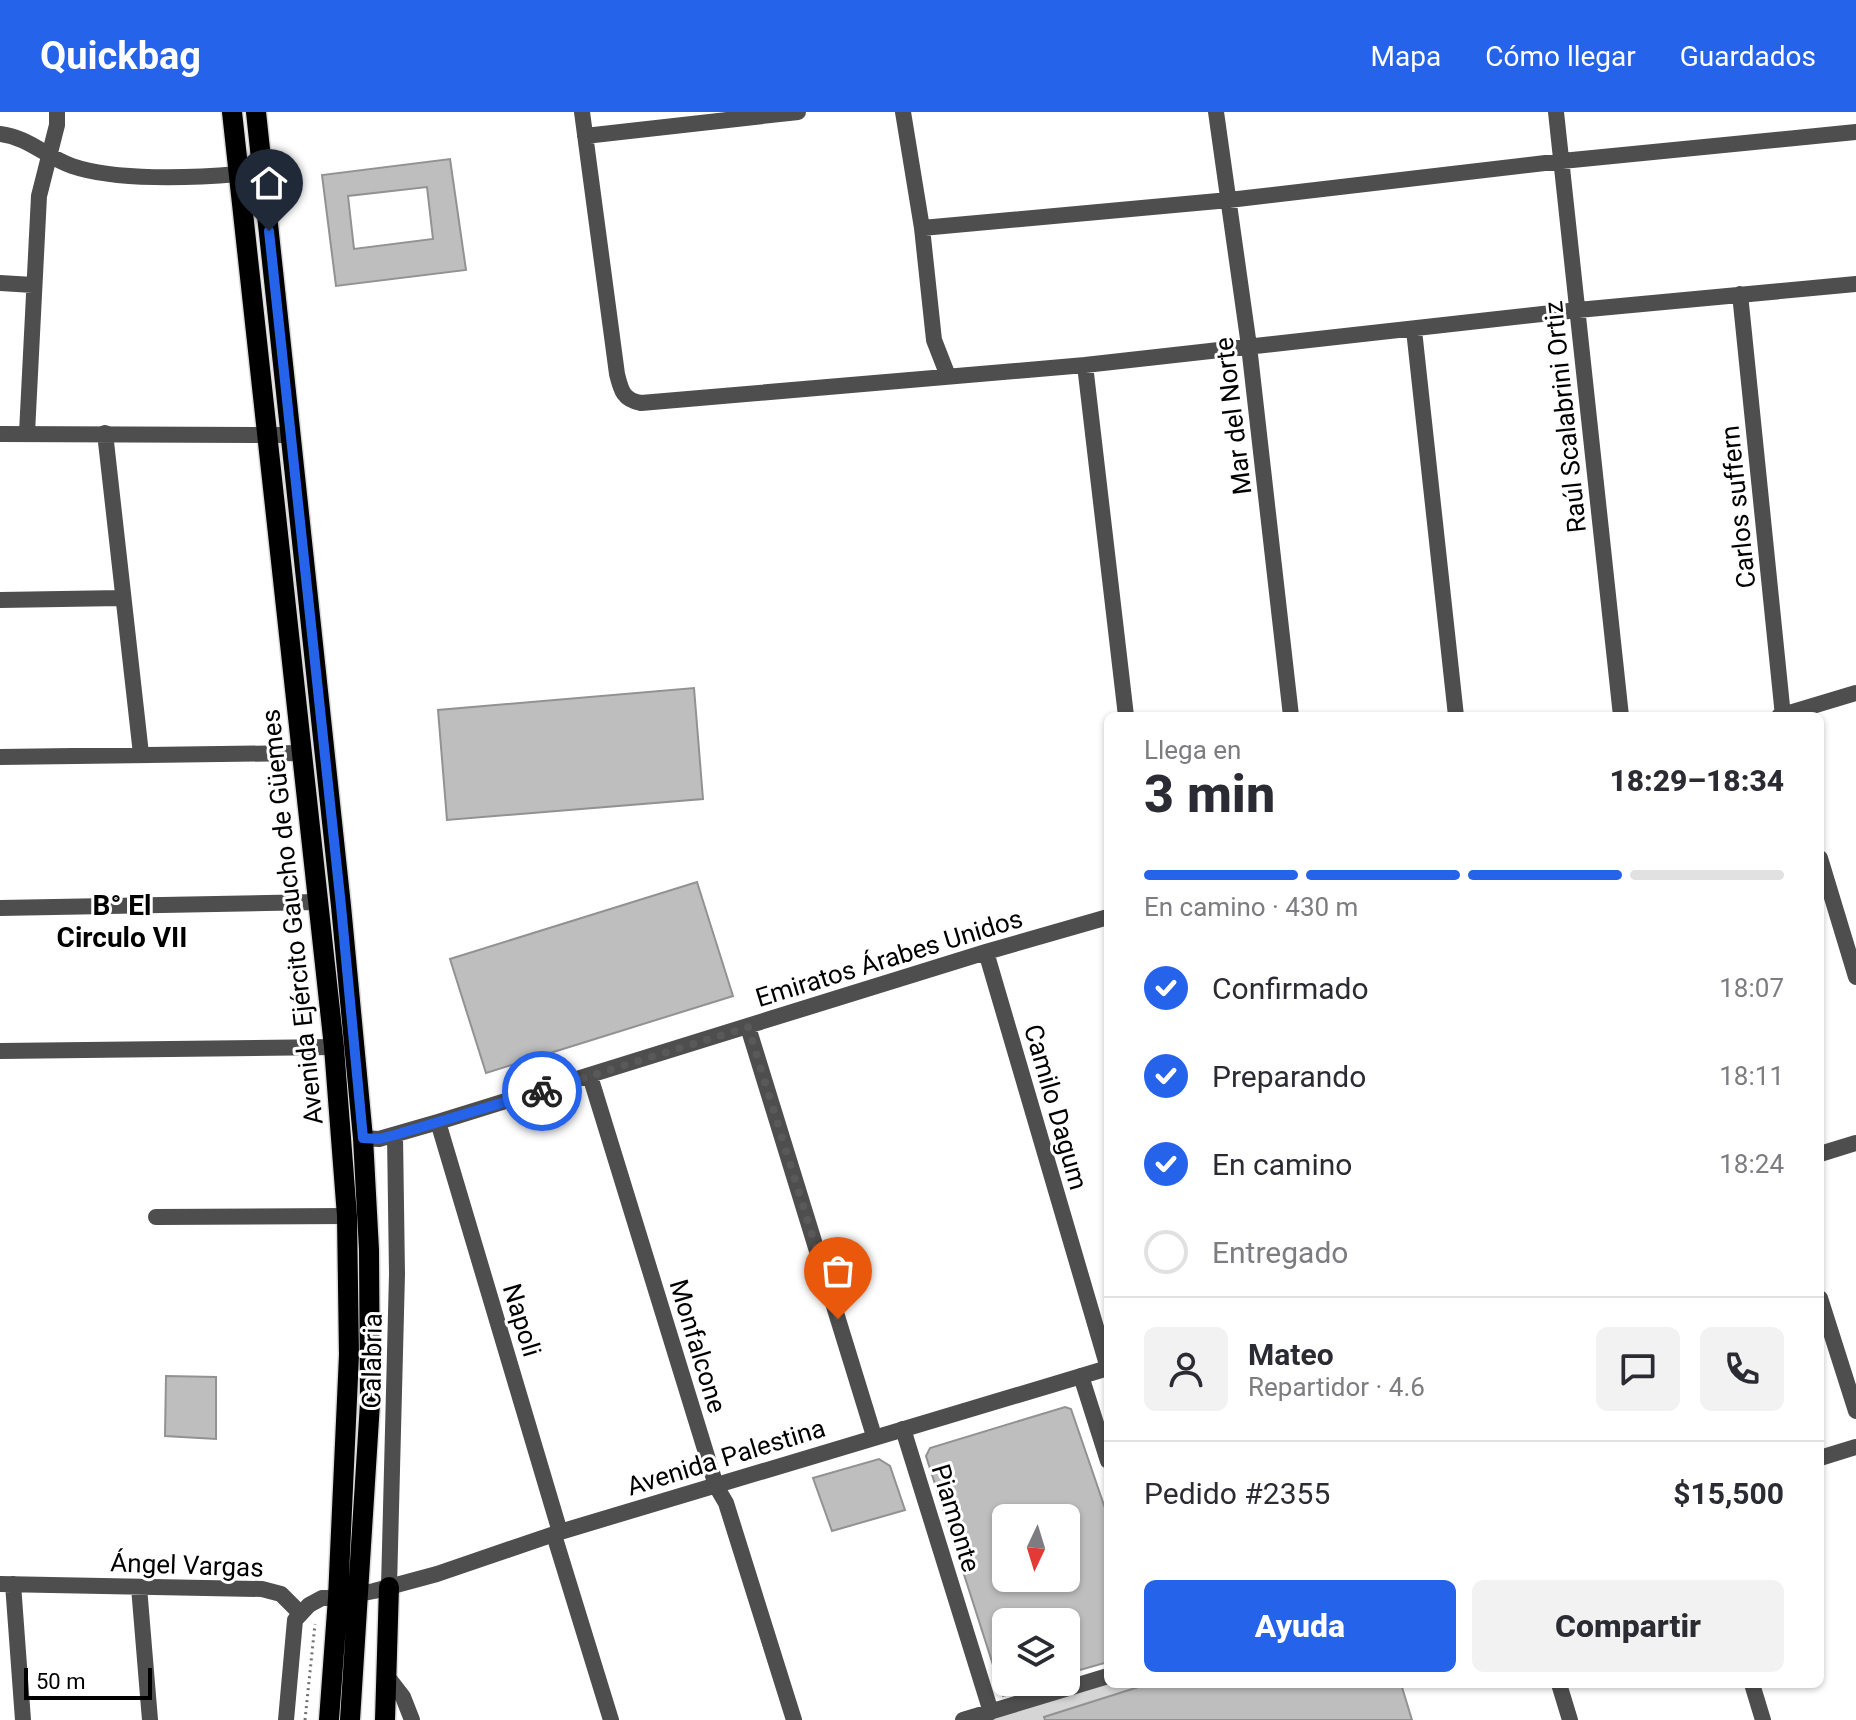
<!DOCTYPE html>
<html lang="es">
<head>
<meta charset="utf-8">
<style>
  :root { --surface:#fff; --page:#f2f2f3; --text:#2b2b33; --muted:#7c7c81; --line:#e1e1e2; --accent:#2563eb }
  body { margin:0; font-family:Roboto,sans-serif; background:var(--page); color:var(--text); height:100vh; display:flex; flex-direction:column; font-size:30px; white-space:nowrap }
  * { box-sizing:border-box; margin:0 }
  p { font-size:26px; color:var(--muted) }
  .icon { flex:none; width:44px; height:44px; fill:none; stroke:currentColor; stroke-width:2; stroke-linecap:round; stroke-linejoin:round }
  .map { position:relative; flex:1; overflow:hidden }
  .sheet { position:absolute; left:1104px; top:600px; width:720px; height:976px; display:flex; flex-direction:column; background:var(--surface); border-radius:12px; box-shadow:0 2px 6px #0004 }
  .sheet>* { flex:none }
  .needle { width:52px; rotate:184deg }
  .controls { position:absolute; left:992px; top:1392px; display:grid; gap:16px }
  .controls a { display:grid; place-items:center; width:88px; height:88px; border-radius:12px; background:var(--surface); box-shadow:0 2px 6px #0004; font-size:40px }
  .scale { position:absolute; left:24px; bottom:20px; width:128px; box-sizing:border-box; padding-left:8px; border:4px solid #000; border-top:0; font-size:22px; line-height:28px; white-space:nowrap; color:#000; -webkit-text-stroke:6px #fff; paint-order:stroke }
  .pin { position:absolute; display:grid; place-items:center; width:68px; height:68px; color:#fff; margin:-82px -34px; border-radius:50% 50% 50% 0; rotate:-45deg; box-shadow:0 0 8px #0007 }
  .pin .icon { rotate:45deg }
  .courier { position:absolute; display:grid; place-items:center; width:80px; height:80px; margin:-40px; border:6px solid #2563eb; border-radius:50%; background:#fff; color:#222; box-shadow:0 2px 10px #0007 }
  .overview em { font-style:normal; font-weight:800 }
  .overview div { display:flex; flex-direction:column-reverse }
  .overview { display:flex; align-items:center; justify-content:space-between; height:136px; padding:0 40px }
  h1 { font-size:52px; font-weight:800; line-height:60px }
  .bar { display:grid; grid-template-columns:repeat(4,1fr); gap:12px 8px; align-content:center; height:96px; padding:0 40px }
  .bar i { height:10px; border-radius:6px; background:var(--line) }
  .bar .current { background:var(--accent) }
  .bar p { grid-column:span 4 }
  .line { display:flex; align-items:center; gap:20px; padding:0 40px; border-top:2px solid var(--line) }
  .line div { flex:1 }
  .round { display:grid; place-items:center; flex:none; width:84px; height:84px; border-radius:12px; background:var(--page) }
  ol { padding:0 40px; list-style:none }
  li { display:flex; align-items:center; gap:24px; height:88px }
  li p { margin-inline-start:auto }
  li .icon { padding:8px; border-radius:50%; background:var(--accent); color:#fff; stroke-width:4 }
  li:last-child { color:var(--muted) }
  li i { width:44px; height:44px; border:4px solid var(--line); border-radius:50% }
  .action { display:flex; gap:16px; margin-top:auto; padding:16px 40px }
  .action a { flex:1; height:92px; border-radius:12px; background:var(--accent); color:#fff; font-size:32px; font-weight:800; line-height:92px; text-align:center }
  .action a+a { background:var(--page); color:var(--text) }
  header { display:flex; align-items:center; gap:48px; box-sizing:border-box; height:112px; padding:0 40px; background:var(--accent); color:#fff }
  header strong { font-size:38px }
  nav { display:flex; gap:44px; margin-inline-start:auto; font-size:28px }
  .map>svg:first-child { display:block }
  .green { fill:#d5d5d5 }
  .building { fill:#bebebe; stroke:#929292; stroke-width:2; fill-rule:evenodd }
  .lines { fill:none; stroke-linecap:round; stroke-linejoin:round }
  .primary-casing { stroke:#dbdbdb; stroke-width:23 }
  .path { stroke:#707070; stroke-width:3; stroke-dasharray:2 4; stroke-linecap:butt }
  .minor { stroke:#4e4e4e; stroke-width:16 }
  .tertiary { stroke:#4e4e4e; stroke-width:16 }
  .primary { stroke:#000; stroke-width:20 }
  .done { stroke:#595959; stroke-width:8; stroke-dasharray:0 14.4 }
  .route { stroke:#2563eb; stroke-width:10 }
  .labels { text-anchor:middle; stroke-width:6; stroke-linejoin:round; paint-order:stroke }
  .street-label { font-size:26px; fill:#000; stroke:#fff }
  .neighbourhood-label { font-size:28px; font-weight:bold; fill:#000; stroke:#fff }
</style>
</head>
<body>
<header>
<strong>Quickbag</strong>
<nav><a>Mapa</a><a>Cómo llegar</a><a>Guardados</a></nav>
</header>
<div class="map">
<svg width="1856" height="1608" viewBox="0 0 1856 1608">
  <rect width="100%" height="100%" fill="#fff"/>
  <!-- green -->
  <path class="green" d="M1108 1572H1225L1236 1608H984Z"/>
  <!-- building -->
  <path class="building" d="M450 47 466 158 336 174 322 63ZM427 75 433 127 354 137 348 84Z
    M694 576 703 687 447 708 438 598Z
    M697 770 733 884 486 961 450 847Z
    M166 1264 216 1265V1327L165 1324Z
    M1065 1295 1071 1297 1108 1405V1550L1066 1562V1510H1006V1583L1003 1584 926 1344 930 1336ZM1006 1406H1066V1466H1006Z
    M879 1347 890 1354 905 1398 832 1419 813 1366Z
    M1148 1572H1401L1412 1608H1045L1044 1605Z"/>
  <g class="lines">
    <!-- primary casing -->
    <g class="primary-casing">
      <path id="primary" d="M232 0 334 935 347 1104 349 1243 338 1486 329 1608
        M256 0 341 794 363 1026 369 1138 370 1291 350 1608
        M385 1608 389 1475"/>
    </g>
    <!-- path -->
    <path class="path" d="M305 1608 315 1512"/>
    <!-- minor -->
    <path class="minor" d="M582 0 617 262C621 278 623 288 641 291L1085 253 1578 198 1856 172
      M903 0 922 116 934 228 948 264
      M1216 0 1249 234 1291 604
      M1556 0 1621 604
      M0 22C28 25 46 45 72 54 116 69 192 66 238 62
      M585 24 798 0
      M922 116 1229 88 1562 49 1856 20
      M0 171 33 173
      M1740 182 1783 604
      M1414 218 1456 604
      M1085 253 1126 604
      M27 321 39 84 57 13V0
      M105 321 141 642
      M0 322 290 323
      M0 488 122 486
      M1779 604 1856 581
      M0 645 302 641
      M1820 746 1856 865
      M0 796 318 790
      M986 840 1108 1256
      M748 915 874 1324
      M0 939 334 935
      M590 964 711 1357 716 1374 726 1391 794 1608
      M438 1010 560 1420
      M363 1026 379 1027 438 1010 986 840 1108 805
      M156 1105 347 1104
      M1820 1186 1856 1299
      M1081 1264 1108 1349
      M903 1317 991 1600
      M1820 1346 1856 1335
      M554 1423 611 1608
      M0 1472 262 1477 281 1482 300 1501
      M13 1472 23 1608
      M139 1475 150 1608
      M389 1475 397 1162 395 1023
      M386 1563 403 1585 412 1608
      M1559 1572 1570 1608
      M1752 1572 1763 1608
      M963 1608 1108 1564"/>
    <!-- tertiary -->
    <path class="tertiary" d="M1820 1042 1856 1031
      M286 1608 295 1508 309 1493 322 1486H338L374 1479 437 1462 560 1420 1108 1256"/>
    <!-- primary -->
    <use href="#primary" class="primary"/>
  </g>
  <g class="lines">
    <!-- done -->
    <path class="done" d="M542 979 748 915 838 1207"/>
    <!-- route -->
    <path class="route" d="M269 119 341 794 363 1026 379 1027 395 1023 542 979"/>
  </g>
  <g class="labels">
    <!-- street labels -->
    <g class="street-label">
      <text transform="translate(1233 304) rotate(-97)" y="9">Mar del Norte</text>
      <text transform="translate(1565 305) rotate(-96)" y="9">Raúl Scalabrini Ortiz</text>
      <text transform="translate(1738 395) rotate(-96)" y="9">Carlos suffern</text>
      <text transform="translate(292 805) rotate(-96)" y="9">Avenida Ejército Gaucho de Güemes</text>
      <text transform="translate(889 846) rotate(-17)" y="9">Emiratos Árabes Unidos</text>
      <text transform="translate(1056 995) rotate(74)" y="9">Camilo Dagum</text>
      <text transform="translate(522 1208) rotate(73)" y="9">Napoli</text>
      <text transform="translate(698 1234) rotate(73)" y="9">Monfalcone</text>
      <text transform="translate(372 1249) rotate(-89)" y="9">Calabria</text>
      <text transform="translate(726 1345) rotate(-17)" y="9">Avenida Palestina</text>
      <text transform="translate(956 1406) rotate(73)" y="9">Piamonte</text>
      <text transform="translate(187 1453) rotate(2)" y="9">Ángel Vargas</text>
    </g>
    <!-- neighbourhood labels -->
    <g class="neighbourhood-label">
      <text x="122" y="803">B° El<tspan x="122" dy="32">Circulo VII</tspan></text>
    </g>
  </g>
</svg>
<div class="controls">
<a><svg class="needle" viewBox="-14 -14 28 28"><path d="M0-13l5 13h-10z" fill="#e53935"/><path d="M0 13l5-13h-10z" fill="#7c7c81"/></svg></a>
<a><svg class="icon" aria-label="layers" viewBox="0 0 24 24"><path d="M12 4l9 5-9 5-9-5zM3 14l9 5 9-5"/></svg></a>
</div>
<div class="scale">50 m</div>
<div class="pin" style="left:838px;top:1207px;background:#ea580c"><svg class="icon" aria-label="bag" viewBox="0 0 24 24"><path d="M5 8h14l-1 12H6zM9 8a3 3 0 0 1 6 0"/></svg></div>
<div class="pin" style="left:269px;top:119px;background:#1f2937"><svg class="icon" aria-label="home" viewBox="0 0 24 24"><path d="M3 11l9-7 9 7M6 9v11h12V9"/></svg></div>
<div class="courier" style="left:542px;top:979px"><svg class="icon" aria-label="bike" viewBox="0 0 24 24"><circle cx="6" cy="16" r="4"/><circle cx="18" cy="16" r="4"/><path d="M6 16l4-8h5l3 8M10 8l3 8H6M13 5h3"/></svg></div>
<section class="sheet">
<div class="overview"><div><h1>3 min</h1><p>Llega en</p></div><em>18:29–18:34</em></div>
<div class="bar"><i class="current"></i><i class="current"></i><i class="current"></i><i></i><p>En camino · 430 m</p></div>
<ol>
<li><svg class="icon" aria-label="check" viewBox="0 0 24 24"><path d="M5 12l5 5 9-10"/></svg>Confirmado<p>18:07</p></li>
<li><svg class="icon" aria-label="check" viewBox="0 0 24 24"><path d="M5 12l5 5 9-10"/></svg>Preparando<p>18:11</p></li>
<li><svg class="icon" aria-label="check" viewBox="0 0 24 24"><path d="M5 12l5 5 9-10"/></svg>En camino<p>18:24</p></li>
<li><i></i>Entregado</li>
</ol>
<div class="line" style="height:144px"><a class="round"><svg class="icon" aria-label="person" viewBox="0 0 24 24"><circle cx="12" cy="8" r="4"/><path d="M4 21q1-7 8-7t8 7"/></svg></a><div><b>Mateo</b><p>Repartidor · 4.6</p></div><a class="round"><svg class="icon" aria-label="chat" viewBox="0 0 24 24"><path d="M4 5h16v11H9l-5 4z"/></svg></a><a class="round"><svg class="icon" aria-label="phone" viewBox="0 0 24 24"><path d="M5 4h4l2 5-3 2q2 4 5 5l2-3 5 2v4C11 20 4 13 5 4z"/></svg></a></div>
<div class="line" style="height:104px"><div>Pedido #2355</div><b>$15,500</b></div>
<div class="action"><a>Ayuda</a><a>Compartir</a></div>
</section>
</div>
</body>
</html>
